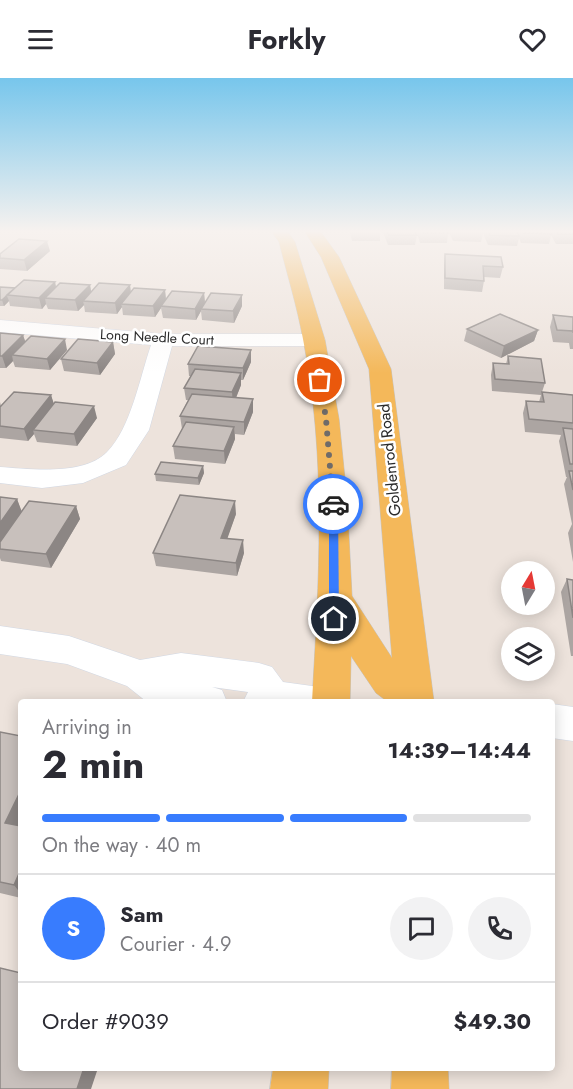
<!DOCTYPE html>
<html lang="en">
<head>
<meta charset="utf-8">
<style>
  :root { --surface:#fff; --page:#f2f2f3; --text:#2b2b33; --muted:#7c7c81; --line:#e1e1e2; --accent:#387cfe }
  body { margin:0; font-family:Jost,sans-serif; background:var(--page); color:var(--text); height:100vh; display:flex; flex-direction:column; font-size:22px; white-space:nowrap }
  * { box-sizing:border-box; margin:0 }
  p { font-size:20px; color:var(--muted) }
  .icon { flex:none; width:33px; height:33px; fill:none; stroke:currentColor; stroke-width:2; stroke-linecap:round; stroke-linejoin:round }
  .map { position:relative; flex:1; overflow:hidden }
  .drawer { position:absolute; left:18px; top:621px; width:537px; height:372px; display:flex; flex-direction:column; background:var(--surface); border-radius:6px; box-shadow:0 3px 15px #0003 }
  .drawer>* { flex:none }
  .needle { width:39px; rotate:10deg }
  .fabs { position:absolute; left:501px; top:483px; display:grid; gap:12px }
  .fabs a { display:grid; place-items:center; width:54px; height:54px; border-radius:50%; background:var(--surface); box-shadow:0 3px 15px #0003; font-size:30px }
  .pin { position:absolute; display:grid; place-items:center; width:51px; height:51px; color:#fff; margin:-26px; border:3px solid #fff; border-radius:50%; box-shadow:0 2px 6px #0007 }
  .courier { position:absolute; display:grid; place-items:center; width:60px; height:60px; margin:-30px; border:4px solid #387cfe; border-radius:50%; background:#fff; color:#222; box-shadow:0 2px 8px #0007 }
  .headline em { font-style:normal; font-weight:700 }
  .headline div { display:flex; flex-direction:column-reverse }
  .headline { display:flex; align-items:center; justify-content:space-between; height:102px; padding:0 24px }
  h1 { font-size:39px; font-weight:700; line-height:45px }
  .bar { display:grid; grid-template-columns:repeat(4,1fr); gap:9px 6px; align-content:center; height:72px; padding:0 24px }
  .bar i { height:8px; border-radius:4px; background:var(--line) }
  .bar .selected { background:var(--accent) }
  .bar p { grid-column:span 4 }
  .line { display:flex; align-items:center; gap:15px; padding:0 24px; border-top:2px solid var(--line) }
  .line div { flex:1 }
  .round { display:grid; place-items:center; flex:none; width:63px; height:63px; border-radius:32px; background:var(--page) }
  header { display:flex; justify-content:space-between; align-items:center; height:78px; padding:0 24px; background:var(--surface); font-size:27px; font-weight:700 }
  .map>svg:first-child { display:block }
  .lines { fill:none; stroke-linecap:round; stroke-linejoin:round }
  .minor-casing { stroke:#d1d8e4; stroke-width:1 }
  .major-casing { stroke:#c4c4c4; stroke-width:1 }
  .minor { fill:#fff; fill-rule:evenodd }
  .major { fill:#f4b85a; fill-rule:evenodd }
  .wall { fill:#aca5a2 }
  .shaded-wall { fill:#8c8684 }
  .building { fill:#c8c0bc; stroke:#8c8684; stroke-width:1.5 }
  .route { fill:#387cfe }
  .done { stroke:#6f6b69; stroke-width:6; stroke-dasharray:0 10.8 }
  .labels { text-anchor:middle; stroke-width:5; stroke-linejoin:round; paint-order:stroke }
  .far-street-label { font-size:14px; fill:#2b2b2b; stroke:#fff }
  .street-label { font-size:16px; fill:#2b2b2b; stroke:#fff }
</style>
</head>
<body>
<header><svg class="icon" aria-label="menu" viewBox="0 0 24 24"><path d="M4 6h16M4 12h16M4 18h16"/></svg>Forkly<svg class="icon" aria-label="heart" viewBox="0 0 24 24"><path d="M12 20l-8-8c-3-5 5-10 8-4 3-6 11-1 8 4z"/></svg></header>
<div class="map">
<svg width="573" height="1011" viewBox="0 0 573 1011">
  <rect width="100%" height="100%" fill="#ede3dc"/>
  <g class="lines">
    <!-- minor casing -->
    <g class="minor-casing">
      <path id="minor" d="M0 242 163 256H314L322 257 325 262 322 267 314 268H172L149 352 126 387 83 405 42 410 0 405V389C30 391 84 398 107 374 131 350 140 299 151 267L0 254Z
        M0 548 69 558 140 582 181 575 259 585 272 589 283 604 312 608 326 612 331 624H243L248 614 212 609 222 612 227 624H147L127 608 67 586 0 576Z
        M552 626 573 629V663L552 660Z"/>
    </g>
    <!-- major casing -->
    <g class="major-casing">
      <path id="major" d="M272 154H288L295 164 325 262 339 341 347 421 352 518 392 580 369 291 321 179 305 154H321L339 179 391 291 434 624H388L376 615 351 578 350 624H312C319 504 327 380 303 261 297 228 287 196 279 164Z
        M273 990H329L328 1011H270Z
        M392 990H448L449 1011H391Z"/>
    </g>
    <!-- minor -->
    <use href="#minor" class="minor"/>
    <!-- major -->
    <use href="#major" class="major"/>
  </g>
  <!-- wall -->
  <path class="wall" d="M350 154H380V163H352Z
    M383 154H415L417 157 415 167H388Z
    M417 154H448L447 165H420Z
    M449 154H573V166H556L551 157 549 166 521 165 519 160 517 168 488 167 483 155 481 164 453 163Z
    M50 173 27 193 0 191V176Z
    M445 176 503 189 500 200 484 199V203L482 214 444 211V186Z
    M55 204 56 209 90 207 91 214 130 207 131 214 165 212 166 221 204 215 205 224 242 217V228L234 245 202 242 201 233 196 242 163 240 161 230 155 239 123 237 122 229 117 236 85 234 84 227 78 233 48 231 46 226 42 231 10 228 9 223 4 228H0V209L15 210Z
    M553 237 573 239V271H570L569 265 553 264 550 249Z
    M467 251 538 252 534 263 501 280 464 263Z
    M0 255 23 257 25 263 67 272 50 292 15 289 13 283 6 290H0Z
    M113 264 115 276 100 297 64 293 61 281Z
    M508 278 545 305 542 314 573 317V484L568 455 572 446 564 406 567 399H566L559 363 561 357 525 354 523 335 526 323 539 324 541 317 492 313 491 297 493 285 506 286Z
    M251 284 243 302H241V307L236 320 253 334 244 357 235 356V361L225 386 175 381 173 368 182 351 180 338 188 322H186L184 310 191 298H189L188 286Z
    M51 317 53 325 97 340 77 368 37 364 34 356 28 363 0 360V324L1 328Z
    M203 388 204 395 199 407 156 403 155 396Z
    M0 419 17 421 21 433 76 428 80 441 51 490 1 483 0 480Z
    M236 436 227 460 244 475 237 498 156 488 153 475Z
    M567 501 573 502V578H571L561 514Z
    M0 654 21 658V820L0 815Z"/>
  <!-- shaded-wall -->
  <path class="shaded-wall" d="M47 163 50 173 27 193 24 182Z
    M55 204 57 215 45 220 46 226 42 231 39 220Z
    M90 207 92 218 83 223 84 227 78 233 75 222Z
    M130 207 131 218 121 226 122 229 117 236 115 225Z
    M165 212 166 223 161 228V230L155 239 153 228Z
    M204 215 205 226 201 231V233L196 242 195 231Z
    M242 217V228L234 245 233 233Z
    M7 218 9 223 4 228 2 222Z
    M538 252 534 263 501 280 504 268Z
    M23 257 27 269 12 277 13 283 6 290 2 278Z
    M65 261 67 272 50 292 47 281Z
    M113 264 115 276 100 297 97 285Z
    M251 272V284L243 302V290Z
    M241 295V307L233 327 232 314Z
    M51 317 55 329 33 352 34 356 28 363 24 351Z
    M253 321V334L244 357V344Z
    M94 328 97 340 77 368 74 356Z
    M234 349 235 361 225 386 224 373Z
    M203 388 204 395 199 407 198 400Z
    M17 421 22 434 0 465V445Z
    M235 423 236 436 223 473 221 460Z
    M76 428 80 441 51 490 46 476Z
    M243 462 244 475 237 498 236 485Z
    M21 712V747L15 760 5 745Z
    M21 791V816L14 807Z
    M84 990H98L91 1011H77Z"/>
  <!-- building -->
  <path class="building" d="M387 154H415L417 157H389Z
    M421 154H448L449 155H421Z
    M489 154H517L519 158 490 157Z
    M523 154H551L552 156 523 155Z
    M557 154H573V156H558Z
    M19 161 47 163 24 182 0 180V176Z
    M445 176 501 179 503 189 483 188 484 203 445 200Z
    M24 202 55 204 39 220 7 217Z
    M60 205 90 207 75 222 45 220Z
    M99 205 130 207 115 225 83 223Z
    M0 209 15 210 2 222H0Z
    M134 210 165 212 153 228 121 226Z
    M172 213 204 215 195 231 161 228Z
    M211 215 242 217 233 233 201 231Z
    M500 236 538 252 504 268 467 251Z
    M553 237 573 239V255V253L557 252Z
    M0 255 23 257 2 278H0Z
    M31 258 65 261 47 281 12 277Z
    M78 261 113 264 97 285 61 281Z
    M198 268 251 272 243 290 188 286Z
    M508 278 541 281 545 305 495 301 493 285 509 286Z
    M195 291 241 295 232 314 184 310Z
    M14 314 51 317 24 351 0 348V329Z
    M542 314 573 317V345L529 341 526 323 544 324Z
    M192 316 253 321 244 344 180 338Z
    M55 324 94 328 74 356 33 352Z
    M186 344 234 349 224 373 173 368Z
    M563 350 573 351V386H570Z
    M161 384 203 388 198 400 155 396Z
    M569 393H573V412Z
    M180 417 235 423 221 460 243 462 236 485 153 475Z
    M0 419 17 421 0 445Z
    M29 423 76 428 46 476 0 471V464Z
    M567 501 573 502V540Z
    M0 654 21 658V712L5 745 21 748V791L14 807 0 804Z
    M0 890 21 895V990H84L77 1011H0Z"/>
  <!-- sky -->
  <linearGradient id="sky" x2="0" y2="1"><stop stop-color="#77c6ec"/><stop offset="0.52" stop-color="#f7f2ef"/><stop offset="1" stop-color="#f7f2ef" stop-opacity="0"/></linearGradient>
  <rect width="573" height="295" fill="url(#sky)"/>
  <!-- route -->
  <path class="route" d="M333 423 338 426 339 541 334 545 329 541V426Z"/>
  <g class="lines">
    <!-- done -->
    <path class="done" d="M320 302 326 341 333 426"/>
  </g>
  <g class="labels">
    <!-- far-street labels -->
    <g class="far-street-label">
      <text transform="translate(157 259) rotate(3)" y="5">Long Needle Court</text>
    </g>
    <!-- street labels -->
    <g class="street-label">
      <text transform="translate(389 382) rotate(-96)" y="6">Goldenrod Road</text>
    </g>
  </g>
</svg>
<div class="fabs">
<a><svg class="needle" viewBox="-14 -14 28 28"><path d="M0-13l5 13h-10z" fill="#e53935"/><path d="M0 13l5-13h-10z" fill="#7c7c81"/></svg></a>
<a><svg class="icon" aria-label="layers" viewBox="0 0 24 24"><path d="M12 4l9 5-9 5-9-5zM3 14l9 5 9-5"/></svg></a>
</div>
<div class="pin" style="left:320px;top:302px;background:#ea580c"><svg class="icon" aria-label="bag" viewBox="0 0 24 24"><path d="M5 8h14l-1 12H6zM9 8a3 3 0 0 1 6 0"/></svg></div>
<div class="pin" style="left:334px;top:541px;background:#1f2937"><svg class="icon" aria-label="home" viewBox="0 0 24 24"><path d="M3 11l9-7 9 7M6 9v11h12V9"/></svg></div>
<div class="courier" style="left:333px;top:426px"><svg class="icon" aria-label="car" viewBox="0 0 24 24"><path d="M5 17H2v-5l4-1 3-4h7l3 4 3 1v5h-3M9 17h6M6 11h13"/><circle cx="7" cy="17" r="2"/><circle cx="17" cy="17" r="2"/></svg></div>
<section class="drawer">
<div class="headline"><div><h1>2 min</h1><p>Arriving in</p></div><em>14:39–14:44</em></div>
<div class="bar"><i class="selected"></i><i class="selected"></i><i class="selected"></i><i></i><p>On the way · 40 m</p></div>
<div class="line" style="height:108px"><b class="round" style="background:var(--accent);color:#fff">S</b><div><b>Sam</b><p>Courier · 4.9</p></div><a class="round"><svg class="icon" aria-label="chat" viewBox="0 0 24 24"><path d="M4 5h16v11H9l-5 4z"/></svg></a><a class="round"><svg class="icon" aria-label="phone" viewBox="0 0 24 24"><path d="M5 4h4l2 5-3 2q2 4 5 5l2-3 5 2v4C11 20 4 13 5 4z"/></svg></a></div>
<div class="line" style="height:78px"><div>Order #9039</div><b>$49.30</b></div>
</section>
</div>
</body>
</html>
